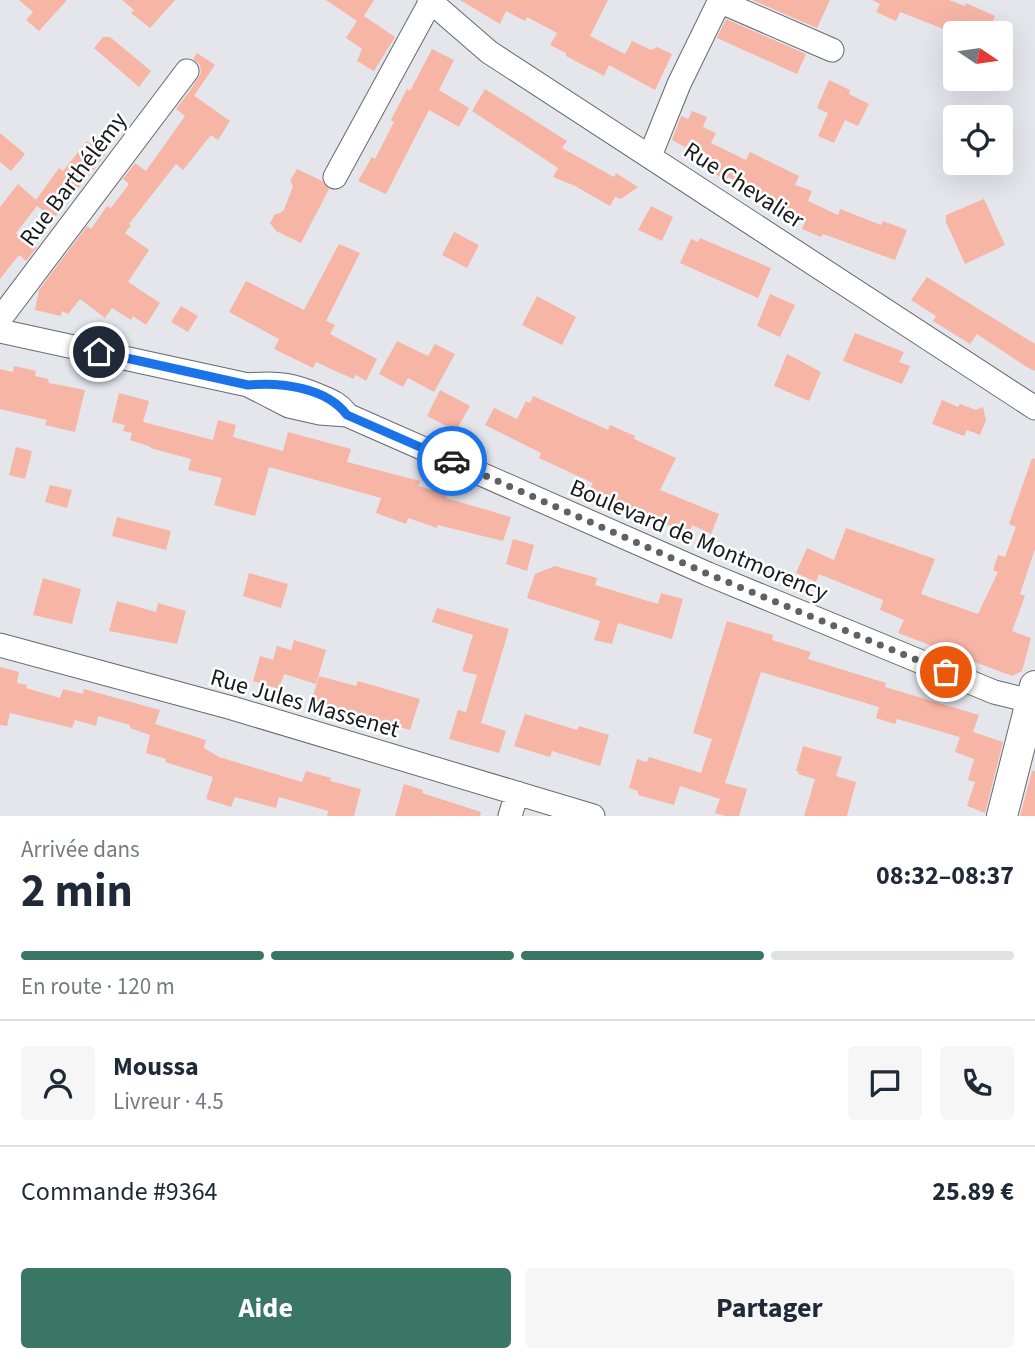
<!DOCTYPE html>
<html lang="fr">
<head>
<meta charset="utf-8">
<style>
  :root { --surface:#fff; --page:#f6f6f7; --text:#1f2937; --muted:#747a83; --line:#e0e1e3; --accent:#397764 }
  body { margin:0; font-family:"Source Sans 3",sans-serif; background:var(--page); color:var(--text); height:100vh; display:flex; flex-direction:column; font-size:26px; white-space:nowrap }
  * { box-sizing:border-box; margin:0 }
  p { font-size:23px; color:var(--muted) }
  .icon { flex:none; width:38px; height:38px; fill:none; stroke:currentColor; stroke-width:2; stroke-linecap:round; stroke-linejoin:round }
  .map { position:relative; height:816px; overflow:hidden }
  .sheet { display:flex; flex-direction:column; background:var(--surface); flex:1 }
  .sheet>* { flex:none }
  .needle { width:46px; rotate:103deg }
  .buttons { position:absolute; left:943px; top:21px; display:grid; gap:14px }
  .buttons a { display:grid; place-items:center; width:70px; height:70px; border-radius:7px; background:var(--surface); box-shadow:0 7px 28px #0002; font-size:35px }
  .pin { position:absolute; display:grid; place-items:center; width:60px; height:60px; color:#fff; margin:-30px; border:4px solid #fff; border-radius:50%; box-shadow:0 2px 7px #0007 }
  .courier { position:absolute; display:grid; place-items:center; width:70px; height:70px; margin:-35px; border:5px solid #1a73e8; border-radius:50%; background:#fff; color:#222; box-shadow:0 2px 9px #0007 }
  .overview em { font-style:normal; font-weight:700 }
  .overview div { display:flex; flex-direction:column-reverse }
  .overview { display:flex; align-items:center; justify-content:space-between; height:119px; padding:0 21px }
  h1 { font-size:46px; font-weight:700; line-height:52px }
  .bar { display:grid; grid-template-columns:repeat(4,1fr); gap:10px 7px; align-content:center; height:84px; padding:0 21px }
  .bar i { height:9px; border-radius:5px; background:var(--line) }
  .bar .selected { background:var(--accent) }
  .bar p { grid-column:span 4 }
  .line { display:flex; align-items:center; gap:18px; padding:0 21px; border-top:2px solid var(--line) }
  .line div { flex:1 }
  .round { display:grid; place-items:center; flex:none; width:74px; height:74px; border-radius:7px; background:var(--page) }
  .primary-button { display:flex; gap:14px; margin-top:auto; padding:14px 21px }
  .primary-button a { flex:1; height:80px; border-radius:7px; background:var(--accent); color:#fff; font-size:28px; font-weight:700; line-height:80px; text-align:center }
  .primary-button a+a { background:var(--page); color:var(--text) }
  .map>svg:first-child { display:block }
  .building { fill:#f7b5a6 }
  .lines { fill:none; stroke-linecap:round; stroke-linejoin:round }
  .minor-casing { stroke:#67686d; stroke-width:25 }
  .major-casing { stroke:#67686d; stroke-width:32 }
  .minor { stroke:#fff; stroke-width:23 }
  .major { stroke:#fff; stroke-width:30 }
  .done { stroke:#606165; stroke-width:7; stroke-dasharray:0 12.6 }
  .route { stroke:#1a73e8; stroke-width:9 }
  .labels { text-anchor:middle; stroke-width:5; stroke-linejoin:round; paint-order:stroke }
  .street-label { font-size:24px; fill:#191a1c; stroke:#fff }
</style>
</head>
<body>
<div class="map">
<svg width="1035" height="816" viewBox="0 0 1035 816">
  <rect width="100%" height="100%" fill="#e4e6ec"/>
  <!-- building -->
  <path class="building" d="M19 0H67L39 31 26 20 33 12Z
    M122 0H175L150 28 131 13 134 10Z
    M326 0H374L364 16 395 37 374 71 357 61 362 49 346 38 357 21Z
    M460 0H608L590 36 625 54 632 41 651 50 657 47 672 54 655 90 609 65 604 76 566 56V53L550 45 557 33 527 17 525 21 506 11 500 24Z
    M752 0H830L817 28Z
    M872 0H949L965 6 966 3 995 16 988 33H954L900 12 896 21 876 12 880 4Z
    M726 19 806 54 797 74 717 38Z
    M103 37H110L151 71 139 87 94 48Z
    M432 49 454 60 439 90 469 108 459 127 429 110 386 194 358 181 372 157 375 159 394 122 391 120 407 89 410 91Z
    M197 53 215 65 194 96 189 92 201 73 200 65 193 59Z
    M829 80 850 90 849 94 869 104 858 126 845 120 834 143 818 136 828 113 817 108Z
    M485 89 567 141 562 148 614 177 616 173 638 187 621 199 615 197 610 206 575 186 553 177 558 168 472 111Z
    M189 92 230 121 218 140 211 135 183 170 176 164 129 224 131 225 125 233 149 250 128 282 160 303 146 325 133 316 131 320 112 308 105 318 80 299 68 314 62 311 61 316 35 310 39 290 87 226 91 229 107 206 111 208 129 184 123 179 135 163 146 171 185 116 176 109Z
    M692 111 707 117 703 127 716 133 711 143 746 160 750 152 799 176 795 185 812 191 808 201 838 215 840 209 881 225 883 221 907 230 895 260 823 234 821 237 802 229 805 222 783 212 786 205 728 177 727 180 708 171 713 162 672 140 681 116 688 119Z
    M0 133 25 154 11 171 0 162Z
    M87 141 105 155 54 218 37 206 16 233 37 247 26 261 19 255 0 279V207L18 184 36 200 59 168 63 171Z
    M297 169 322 181 329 189 301 243 276 231 270 223 275 214 280 213 284 210 293 186 290 181Z
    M984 199 1005 245 965 264 946 222V215Z
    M651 206 673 217 662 241 638 230Z
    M454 232 479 245 467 268 442 255Z
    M700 238 771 268 758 298 680 263 691 239 698 242Z
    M339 244 360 253 326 321 335 325 330 334 377 359 366 381 356 375 353 379 316 362 313 368 274 349 279 339 229 312 246 281 304 310Z
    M927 277 1035 344V371L1028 368 977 334 970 344 933 321 936 316 911 300Z
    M770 294 795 305 780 337 757 326Z
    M537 296 576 317 562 345 522 325Z
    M181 306 198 316 188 332 171 322Z
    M855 333 904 352 899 362 910 366 902 384 843 361Z
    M397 341 428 356 435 344 455 354 434 392 408 378 403 387 379 374Z
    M787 354 821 372 809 401 774 386Z
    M14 366 36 371 35 376 48 379 49 383 85 390 75 432 45 425 47 420 0 409V369L13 372Z
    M440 390 470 406 456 431 427 416Z
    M119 393 149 401 143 422 213 440 218 420 236 425 233 437 283 451 288 432 351 449 347 462 420 481 418 486 447 494 446 498 511 517 503 541 438 525 437 528 408 518 406 524 376 513 381 498 269 467 255 516 214 505 222 478 188 470 191 459 150 448 151 447 130 440 132 433 123 431 125 425 112 422Z
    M533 396 608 430 610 425 635 436 634 439 676 458 660 490 719 514 711 534 692 525 689 534 609 499 605 507 585 499 593 483 539 458 541 453 485 425 494 408 517 419 526 401 530 403Z
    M942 400 958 407 960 404 976 410 983 407 986 420 980 435 967 430 964 436 932 424Z
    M16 447 32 451 25 479 9 475Z
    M1032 458 1035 459V549L1020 594 1025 596 1012 631 1031 638 1022 671 1012 676 898 633 904 620 880 610 883 600 819 574 816 582 796 573 807 548 834 560 846 528 935 559 921 594 978 614 998 572 993 570 998 555 1005 557 1016 527 1009 524Z
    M50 485 72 490 67 508 45 502Z
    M117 517 171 531 166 550 112 536Z
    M513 539 534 545 527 571 506 564Z
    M555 566 597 578 595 585 658 604 661 593 683 599 672 639 618 623 612 644 594 640 600 621 527 598 535 574Z
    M249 573 288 584 281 608 243 596Z
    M43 578 81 589 72 624 33 615Z
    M117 601 156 612 158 603 186 611 177 644 109 631Z
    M437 608 509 629 481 723 506 731 499 753 449 739 458 710 466 712 477 675 462 671 473 635 432 622Z
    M727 621 773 635 772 640 811 652 808 659 886 683 885 687 979 715 973 732 1003 742 985 813 967 806 975 782 968 780 974 759 955 752 960 737 897 719 895 724 876 718 879 707 761 672 725 783 747 789 739 816H725L715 813 720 799 680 786 674 805 638 795V791L629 788 637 759 647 762 649 757 701 773 712 739 693 733Z
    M294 640 326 650 316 684 284 674 279 689 253 681 260 656 273 660 277 646 291 650Z
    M0 667 19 672 17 683 27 685 26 688 60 698 63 689 83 694 84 689 160 710 155 724 206 740 204 748 219 757 302 782 306 771 331 778 330 781 361 789 354 816H327L328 811 279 797 276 808 235 797 231 807 206 799 213 777 165 762 166 759 146 753 150 735 130 728V725L98 716 96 726 75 720 72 728 10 713 7 726 0 725Z
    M319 676 356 686 358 681 420 699 410 730 311 703Z
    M525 714 577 730 579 726 609 735 600 766 552 751 550 757 514 746Z
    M803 746 842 757 836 776 856 782 847 816H804L815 779 798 774 799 772 796 771Z
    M1032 771H1035V816H1020Z
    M404 784 423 790 422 793 481 812 480 816H395Z"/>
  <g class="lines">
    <!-- minor casing -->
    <g class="minor-casing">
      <path id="minor" d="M429 0 489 52 1035 408
        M719 1 832 50
        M650 156 679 84 720 0
        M335 177 431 1
        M0 319 187 71
        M0 331 248 385 289 406 320 413 347 415 708 574 994 692 1035 702
        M248 385C279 382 294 385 322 397 331 401 339 404 345 412
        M0 645 232 708 593 816
        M510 816 517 793"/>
    </g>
    <!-- major casing -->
    <g class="major-casing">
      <path id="major" d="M1002 816 1035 686"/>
    </g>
    <!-- minor -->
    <use href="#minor" class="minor"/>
    <!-- major -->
    <use href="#major" class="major"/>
  </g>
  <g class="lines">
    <!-- done -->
    <path class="done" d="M452 461 708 574 946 672"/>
    <!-- route -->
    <path class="route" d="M99 352 248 385C280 382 326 387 347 415L452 461"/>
  </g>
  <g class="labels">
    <!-- street labels -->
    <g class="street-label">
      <text transform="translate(73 179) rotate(-53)" y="8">Rue Barthélémy</text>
      <text transform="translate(744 185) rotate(33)" y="8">Rue Chevalier</text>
      <text transform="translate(699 540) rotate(23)" y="8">Boulevard de Montmorency</text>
      <text transform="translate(305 703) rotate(16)" y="8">Rue Jules Massenet</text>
    </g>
  </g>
</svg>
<div class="buttons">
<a><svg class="needle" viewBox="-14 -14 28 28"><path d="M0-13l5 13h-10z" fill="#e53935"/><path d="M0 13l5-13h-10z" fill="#747a83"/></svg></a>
<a><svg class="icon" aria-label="locate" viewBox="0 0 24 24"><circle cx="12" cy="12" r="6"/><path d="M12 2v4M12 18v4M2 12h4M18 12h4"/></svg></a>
</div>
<div class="pin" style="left:946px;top:672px;background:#ea580c"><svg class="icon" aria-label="bag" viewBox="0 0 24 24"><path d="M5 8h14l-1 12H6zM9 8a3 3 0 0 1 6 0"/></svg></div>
<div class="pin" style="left:99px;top:352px;background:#1f2937"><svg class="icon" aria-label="home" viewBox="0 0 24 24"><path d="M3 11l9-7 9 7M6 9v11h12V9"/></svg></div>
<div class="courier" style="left:452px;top:461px"><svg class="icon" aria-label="car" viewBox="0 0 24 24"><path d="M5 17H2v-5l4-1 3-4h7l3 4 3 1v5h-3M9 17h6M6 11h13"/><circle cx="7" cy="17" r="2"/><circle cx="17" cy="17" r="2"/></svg></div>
</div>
<section class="sheet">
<div class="overview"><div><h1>2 min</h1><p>Arrivée dans</p></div><em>08:32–08:37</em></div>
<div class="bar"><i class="selected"></i><i class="selected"></i><i class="selected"></i><i></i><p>En route · 120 m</p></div>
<div class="line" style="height:126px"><a class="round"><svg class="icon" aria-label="person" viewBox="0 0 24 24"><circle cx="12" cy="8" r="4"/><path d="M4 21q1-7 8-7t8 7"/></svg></a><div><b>Moussa</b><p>Livreur · 4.5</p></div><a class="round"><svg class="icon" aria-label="chat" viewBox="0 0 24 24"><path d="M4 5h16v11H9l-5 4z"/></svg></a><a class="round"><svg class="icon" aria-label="phone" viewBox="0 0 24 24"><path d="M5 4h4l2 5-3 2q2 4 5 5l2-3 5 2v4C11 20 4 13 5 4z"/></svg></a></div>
<div class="line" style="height:91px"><div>Commande #9364</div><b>25.89 €</b></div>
<div class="primary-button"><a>Aide</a><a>Partager</a></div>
</section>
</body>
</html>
